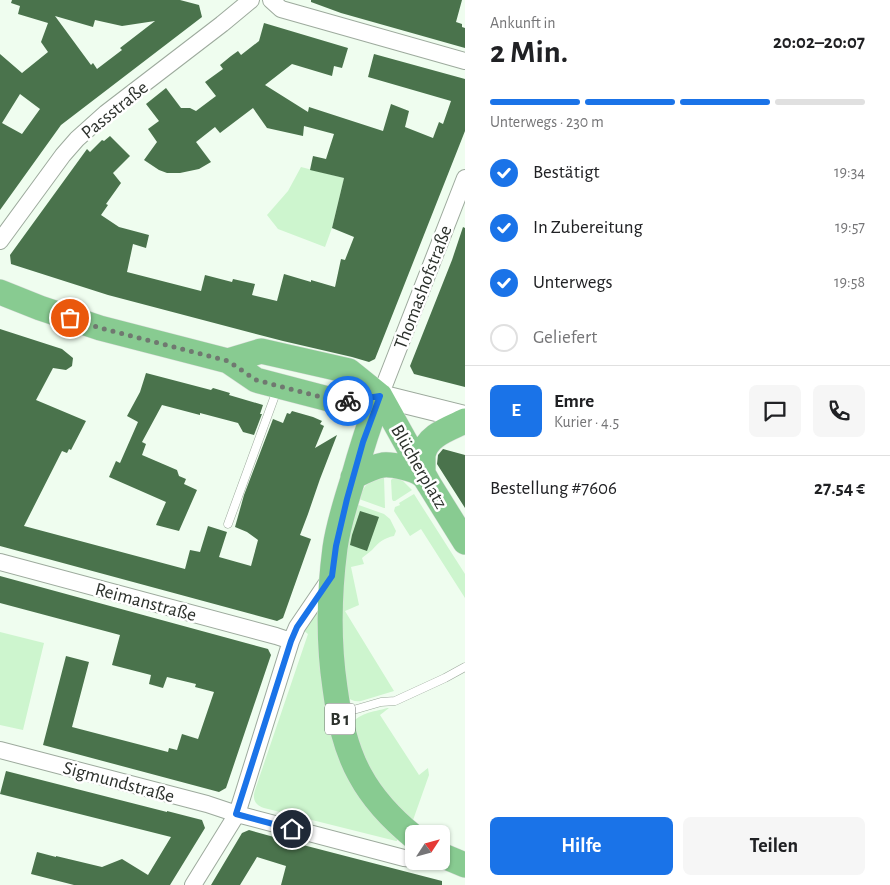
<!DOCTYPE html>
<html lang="de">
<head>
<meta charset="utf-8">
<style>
  :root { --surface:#fff; --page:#f6f6f6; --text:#202124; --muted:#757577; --line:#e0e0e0; --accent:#1a73e8 }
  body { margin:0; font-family:"Alegreya Sans",sans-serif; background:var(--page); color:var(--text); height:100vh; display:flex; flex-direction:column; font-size:19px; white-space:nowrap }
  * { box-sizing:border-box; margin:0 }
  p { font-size:16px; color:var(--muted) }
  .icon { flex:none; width:28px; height:28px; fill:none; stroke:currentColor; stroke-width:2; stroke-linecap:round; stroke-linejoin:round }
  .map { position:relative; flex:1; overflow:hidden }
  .details { display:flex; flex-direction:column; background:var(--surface); width:425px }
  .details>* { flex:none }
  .needle { width:32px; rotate:54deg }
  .buttons { position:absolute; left:405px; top:825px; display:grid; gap:10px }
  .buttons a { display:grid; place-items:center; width:45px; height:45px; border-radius:8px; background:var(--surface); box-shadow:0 1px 4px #0004; font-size:25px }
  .pin { position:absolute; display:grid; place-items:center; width:42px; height:42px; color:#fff; margin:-21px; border:2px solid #fff; border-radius:50%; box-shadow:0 1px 5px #0007 }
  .courier { position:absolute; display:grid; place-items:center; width:50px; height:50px; margin:-25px; border:4px solid #1a73e8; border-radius:50%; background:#fff; color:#222; box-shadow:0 1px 6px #0007 }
  .headline em { font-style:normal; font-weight:700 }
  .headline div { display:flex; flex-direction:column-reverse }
  .headline { display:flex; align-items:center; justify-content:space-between; height:85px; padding:0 25px }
  h1 { font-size:32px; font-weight:700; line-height:38px }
  .bar { display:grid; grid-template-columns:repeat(4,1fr); gap:8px 5px; align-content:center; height:60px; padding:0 25px }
  .bar i { height:6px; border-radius:4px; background:var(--line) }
  .bar .selected { background:var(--accent) }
  .bar p { grid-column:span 4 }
  .line { display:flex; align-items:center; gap:12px; padding:0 25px; border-top:1px solid var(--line) }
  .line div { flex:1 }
  .round { display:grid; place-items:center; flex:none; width:52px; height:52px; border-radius:8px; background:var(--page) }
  ol { padding:0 25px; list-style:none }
  li { display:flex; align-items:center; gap:15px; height:55px }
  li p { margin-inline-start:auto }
  li .icon { padding:5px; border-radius:50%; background:var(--accent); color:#fff; stroke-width:4 }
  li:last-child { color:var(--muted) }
  li i { width:28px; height:28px; border:2px solid var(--line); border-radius:50% }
  .primary-button { display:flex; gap:10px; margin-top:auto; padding:10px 25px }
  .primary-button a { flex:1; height:58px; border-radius:8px; background:var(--accent); color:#fff; font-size:20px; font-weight:700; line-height:58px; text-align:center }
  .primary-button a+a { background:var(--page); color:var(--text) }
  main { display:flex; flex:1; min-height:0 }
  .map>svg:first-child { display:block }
  .green { fill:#cdf5ce }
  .building { fill:#4a734c; fill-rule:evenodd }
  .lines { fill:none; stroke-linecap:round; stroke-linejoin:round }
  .lane-casing { stroke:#9daa9d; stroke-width:9 }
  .street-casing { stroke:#9daa9d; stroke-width:18 }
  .secondary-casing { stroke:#9daa9d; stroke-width:24 }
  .primary-casing { stroke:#dddedd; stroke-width:26 }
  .lane { stroke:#fff; stroke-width:8 }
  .street { stroke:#fff; stroke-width:16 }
  .secondary { stroke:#fff; stroke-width:22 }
  .primary { stroke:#88cb91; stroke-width:25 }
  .done { stroke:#707870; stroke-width:5; stroke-dasharray:0 9 }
  .route { stroke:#1a73e8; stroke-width:6 }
  .labels { text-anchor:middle; stroke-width:5; stroke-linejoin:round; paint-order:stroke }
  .shield { fill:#fff; stroke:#6b6f6b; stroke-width:1 }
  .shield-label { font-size:18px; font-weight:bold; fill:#2c312c }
  .street-label { font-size:19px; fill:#2c312c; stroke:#fff }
</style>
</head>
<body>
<main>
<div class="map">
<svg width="465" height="885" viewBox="0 0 465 885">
  <rect width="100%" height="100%" fill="#effdef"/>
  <!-- green -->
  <path class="green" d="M301 167 344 178 332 228 325 247 278 229 267 215 288 191Z
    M384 477 385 508H384L359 499C365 483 368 482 384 477Z
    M394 477 403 481 412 490 395 501H393L392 499 391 480Z
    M414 494 465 574V598L421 529 410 536 394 511 395 507 400 505 399 503Z
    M353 503 384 514 390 519 396 531 394 536C384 538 379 542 372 550 369 553 365 555 362 558L364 564 351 567 359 605 345 611 394 691 361 701C355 702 350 700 345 696L337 610Z
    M317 612 318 614V649L324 697 397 838V841H396L264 808C255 805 252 799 255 790L308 634 304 631 315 613Z
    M0 632 44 643 23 730 0 725Z
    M387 708H389L380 715 419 775 428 768 429 775 412 823 384 798 350 727C356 713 374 712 387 708Z"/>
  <!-- building -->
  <path class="building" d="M12 0H180L199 5 202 17 61 125 0 210V54L22 73 48 52 41 42 48 23 18 14 20 6 11 3ZM55 16 93 27 95 20 122 26 155 21 120 48 122 50 97 69 93 63 91 65ZM20 94 40 109 22 134 2 123Z
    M311 0H462L456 22 462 24V27L465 28V48L341 13 311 2Z
    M264 23 348 48 342 68 334 66 332 76 292 64 265 85 308 112 309 107 383 131 391 104 409 111 405 127 433 138 439 122 443 124 451 101 368 77 374 54 465 79V131L375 359 369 362 352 357 283 341 108 295 11 264 10 255 87 149 90 152 102 140 104 141 110 136 130 156 113 173 121 183 106 204 108 205 101 215 119 227 149 235 146 248 133 244 127 272 201 291 205 275 232 282 233 279 255 284 252 295 277 301 284 274 311 282V280L335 287 341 259 345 260 354 237 332 228 344 178 310 170 313 156 326 159 334 134 304 126 303 136 267 128 253 108 220 133 215 127 196 142 211 162 199 169 180 173H167L159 170 144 160 157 142 148 129 159 121 146 104 166 88 181 108H190L196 111 216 96 205 82 223 69 220 65 231 56 238 51 241 55 259 41Z
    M463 227 465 228V387L414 374 410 366 452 260Z
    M0 329 62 349 73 358 72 366 66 370 53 368 36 400 86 421 71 450 69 449 67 453 62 451 24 526 185 569 190 550 200 552 208 526 227 532 219 557 251 566 258 540 247 532 235 527 244 495 273 419 283 423 287 413 290 414 292 411 313 417 322 421 320 424 324 426 315 448 337 435 320 479 308 514 300 535 311 539 283 618 277 621 0 546Z
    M146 373 211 390 213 388 230 393 229 395 263 405 260 414H262L254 435 243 432 238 423 200 413V415L162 405 142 442 146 444 142 455 177 470 179 476 186 479 184 484 197 490 179 531 156 525 166 502 109 477 116 461 120 463 138 422 127 416 140 392Z
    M443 449 465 455V508L437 464 438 455Z
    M360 511 379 517 367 551 350 545 352 535Z
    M0 576 268 649 271 655 226 788 219 792 43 745 66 656 89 662 72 727 168 752 169 748 177 750 182 734 198 739 214 692 195 687 196 684 167 677 163 688 149 684 151 675 112 665 120 635 0 603Z
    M6 771 167 812V811L202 820 205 828 170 885H74L31 874 37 852 56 857V856L102 867 122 859 148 875 171 837 0 794Z
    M249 830 303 845 442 881V885H281L286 866 257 857 240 885H211L242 833Z"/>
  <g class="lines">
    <!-- lane casing -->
    <g class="lane-casing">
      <path id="lane" d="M228 524 277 390
        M343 713 381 702 395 701 445 678 465 667"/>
    </g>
    <!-- street casing -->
    <g class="street-casing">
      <path id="street" d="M271 0 281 9 465 61
        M0 241 63 155 77 139 106 113 222 24 251 0
        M380 396 465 178
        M0 562 276 636 291 641
        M0 750 207 804 237 814 404 858 414 859
        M193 885 237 814 291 641 297 627 331 577"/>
    </g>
    <!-- secondary casing -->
    <g class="secondary-casing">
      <path id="secondary" d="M380 396 465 417"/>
    </g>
    <!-- primary casing -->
    <g class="primary-casing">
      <path id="primary" d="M0 292 40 308 100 328 228 361 256 380 340 402 380 396
        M228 361 261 351 349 371 380 396 429 484 465 542
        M380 396C369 424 360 453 352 482 345 504 338 526 335 548 329 594 328 641 335 688 339 718 345 748 360 775 373 799 393 820 414 837
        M423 471C423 466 423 460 423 455 427 435 449 429 465 421
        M353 477C363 472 372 467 383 465 392 464 415 469 422 475 425 477 427 481 429 484
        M441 855 465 865"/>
    </g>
    <!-- lane -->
    <use href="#lane" class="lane"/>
    <!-- street -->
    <use href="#street" class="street"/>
    <!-- secondary -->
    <use href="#secondary" class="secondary"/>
    <!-- primary -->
    <use href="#primary" class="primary"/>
  </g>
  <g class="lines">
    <!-- done -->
    <path class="done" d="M70 318 100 328 228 361 256 380 340 402 348 401"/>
    <!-- route -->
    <path class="route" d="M292 829 236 814 291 641 297 627 332 576 336 546 347 499 363 442 380 396 348 401"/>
  </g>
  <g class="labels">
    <!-- shield labels -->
    <rect class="shield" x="325" y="703.5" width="30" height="31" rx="4"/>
    <g class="shield-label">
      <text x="340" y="725">B 1</text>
    </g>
    <!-- street labels -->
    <g class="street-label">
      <text transform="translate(114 109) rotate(-39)" y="7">Passstraße</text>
      <text transform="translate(422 287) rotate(-69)" y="7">Thomashofstraße</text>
      <text transform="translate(420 466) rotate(60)" y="7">Blücherplatz</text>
      <text transform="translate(146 601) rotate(15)" y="7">Reimanstraße</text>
      <text transform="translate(119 781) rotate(15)" y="7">Sigmundstraße</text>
    </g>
  </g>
</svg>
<div class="buttons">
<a><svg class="needle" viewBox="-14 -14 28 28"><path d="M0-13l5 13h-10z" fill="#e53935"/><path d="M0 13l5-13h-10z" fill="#757577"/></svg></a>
</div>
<div class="pin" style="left:70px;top:318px;background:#ea580c"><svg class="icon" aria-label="bag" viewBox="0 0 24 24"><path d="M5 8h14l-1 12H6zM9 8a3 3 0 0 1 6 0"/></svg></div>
<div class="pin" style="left:292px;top:829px;background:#1f2937"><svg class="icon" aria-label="home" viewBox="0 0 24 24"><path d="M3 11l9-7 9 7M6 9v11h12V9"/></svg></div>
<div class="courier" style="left:348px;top:401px"><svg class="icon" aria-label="bike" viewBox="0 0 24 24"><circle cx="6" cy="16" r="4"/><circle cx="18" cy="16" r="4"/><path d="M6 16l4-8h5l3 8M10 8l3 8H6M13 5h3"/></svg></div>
</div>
<section class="details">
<div class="headline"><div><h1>2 Min.</h1><p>Ankunft in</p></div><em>20:02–20:07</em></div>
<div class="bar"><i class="selected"></i><i class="selected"></i><i class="selected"></i><i></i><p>Unterwegs · 230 m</p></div>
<ol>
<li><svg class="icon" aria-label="check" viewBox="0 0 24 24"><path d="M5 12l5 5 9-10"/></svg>Bestätigt<p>19:34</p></li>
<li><svg class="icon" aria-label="check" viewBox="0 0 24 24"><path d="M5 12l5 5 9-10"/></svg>In Zubereitung<p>19:57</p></li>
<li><svg class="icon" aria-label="check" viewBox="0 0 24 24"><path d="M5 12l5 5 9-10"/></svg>Unterwegs<p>19:58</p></li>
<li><i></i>Geliefert</li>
</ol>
<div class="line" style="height:90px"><b class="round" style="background:var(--accent);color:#fff">E</b><div><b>Emre</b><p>Kurier · 4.5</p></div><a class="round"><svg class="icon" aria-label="chat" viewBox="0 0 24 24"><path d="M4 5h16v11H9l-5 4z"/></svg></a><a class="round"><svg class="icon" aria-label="phone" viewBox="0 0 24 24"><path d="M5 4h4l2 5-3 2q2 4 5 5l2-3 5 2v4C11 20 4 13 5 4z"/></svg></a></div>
<div class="line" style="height:65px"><div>Bestellung #7606</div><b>27.54 €</b></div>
<div class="primary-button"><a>Hilfe</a><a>Teilen</a></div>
</section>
</main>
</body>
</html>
